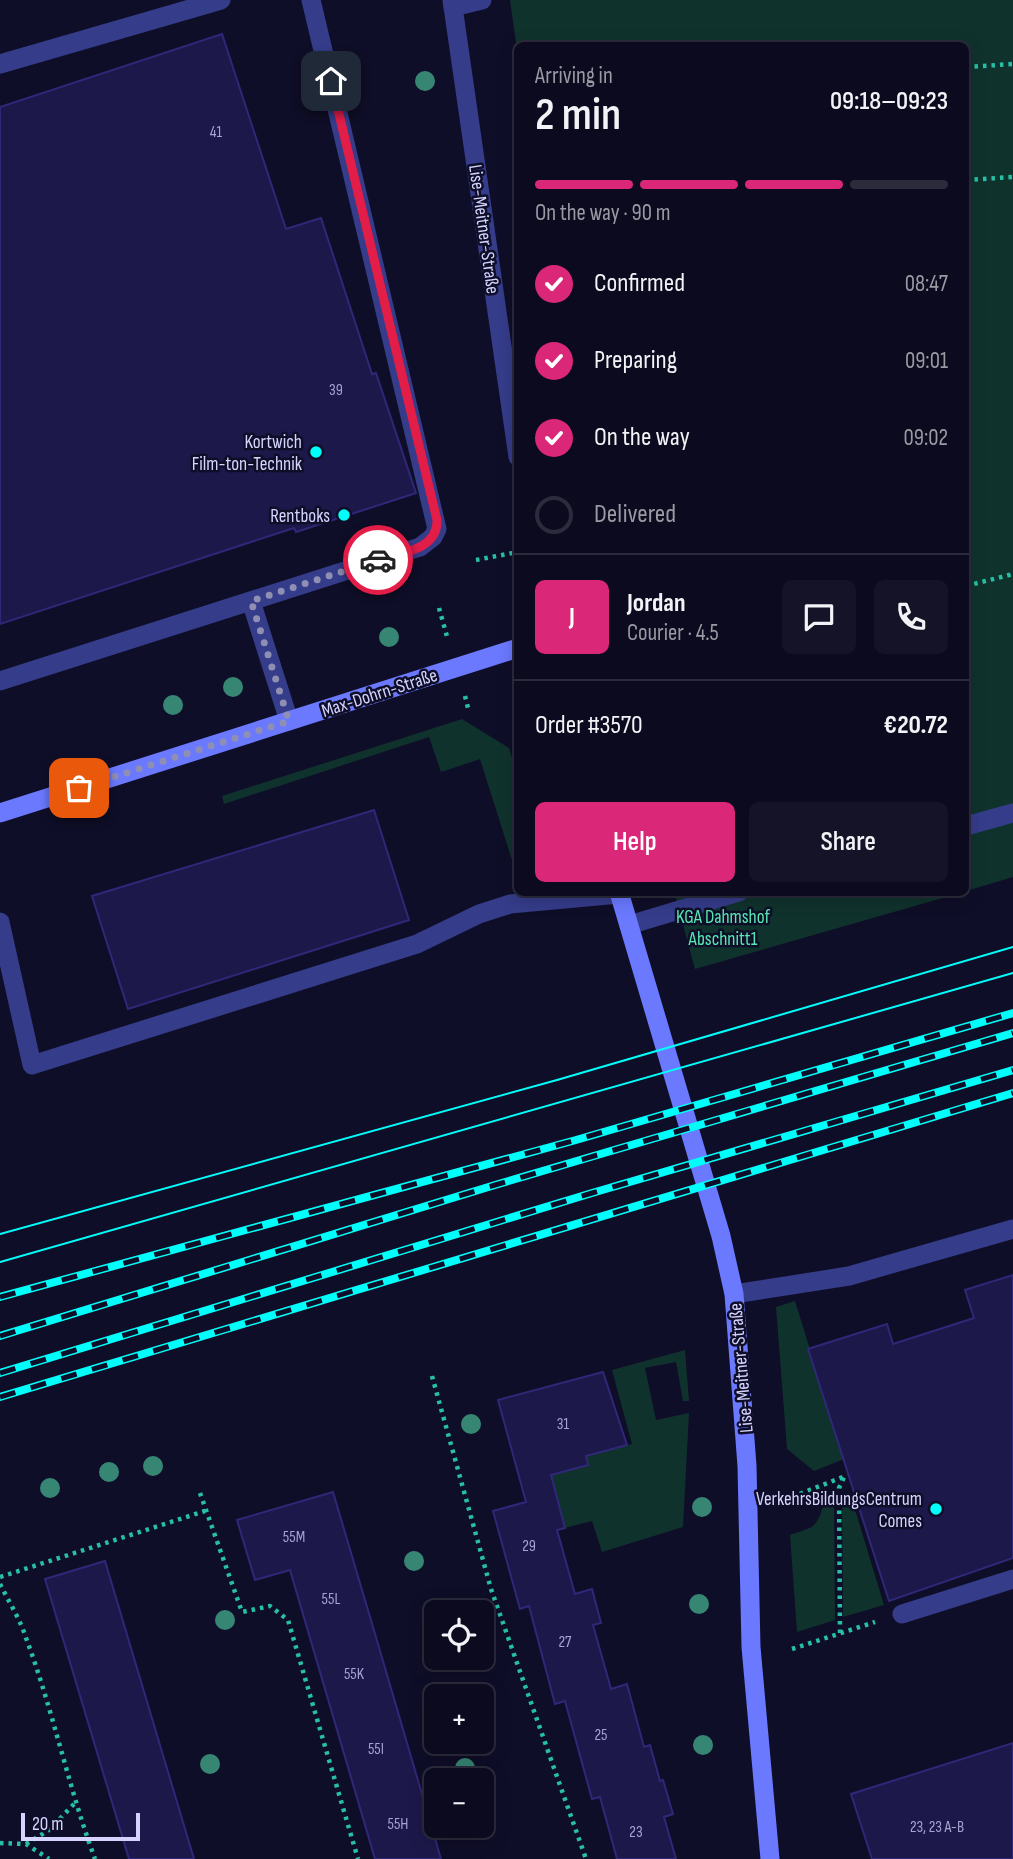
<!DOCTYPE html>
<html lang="en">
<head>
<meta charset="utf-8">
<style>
  :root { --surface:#0b0a1e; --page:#141327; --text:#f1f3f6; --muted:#9a9aa4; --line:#2b2b3c; --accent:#db2777 }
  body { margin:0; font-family:"Sofia Sans Condensed",sans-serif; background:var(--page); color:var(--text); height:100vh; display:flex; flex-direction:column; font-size:26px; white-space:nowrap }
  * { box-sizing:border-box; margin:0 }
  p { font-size:23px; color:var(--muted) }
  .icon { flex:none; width:38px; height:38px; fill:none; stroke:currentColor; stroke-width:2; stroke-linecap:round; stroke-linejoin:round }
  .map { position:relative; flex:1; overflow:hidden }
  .details { position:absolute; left:514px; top:42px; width:455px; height:854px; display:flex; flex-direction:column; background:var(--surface); border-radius:10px; box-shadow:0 4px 18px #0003,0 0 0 2px var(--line) }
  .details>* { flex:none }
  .controls { position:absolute; left:424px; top:1600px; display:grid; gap:14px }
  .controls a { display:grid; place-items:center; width:70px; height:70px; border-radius:10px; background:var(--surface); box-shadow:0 4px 18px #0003,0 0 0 2px var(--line); font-size:35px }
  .scale { position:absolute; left:21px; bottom:18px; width:119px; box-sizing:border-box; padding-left:7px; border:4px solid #d4d4ff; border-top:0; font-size:19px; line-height:24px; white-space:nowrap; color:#d4d4ff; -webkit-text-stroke:5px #0f0e28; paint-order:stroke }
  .pin { position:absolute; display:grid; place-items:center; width:60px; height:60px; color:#fff; margin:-30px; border-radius:14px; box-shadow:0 4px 10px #0006 }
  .courier { position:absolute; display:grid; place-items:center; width:70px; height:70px; margin:-35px; border:5px solid #e11d48; border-radius:50%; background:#fff; color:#222; box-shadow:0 2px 9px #0007 }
  .overview em { font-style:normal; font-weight:600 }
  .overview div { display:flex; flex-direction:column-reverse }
  .overview { display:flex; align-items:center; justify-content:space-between; height:119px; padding:0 21px }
  h1 { font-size:46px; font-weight:600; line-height:52px }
  .bar { display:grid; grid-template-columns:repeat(4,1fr); gap:10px 7px; align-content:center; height:84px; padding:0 21px }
  .bar i { height:9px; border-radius:5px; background:var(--line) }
  .bar .on { background:var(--accent) }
  .bar p { grid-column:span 4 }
  .line { display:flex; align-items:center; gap:18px; padding:0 21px; border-top:2px solid var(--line) }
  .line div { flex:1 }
  .round { display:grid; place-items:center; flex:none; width:74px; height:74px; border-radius:10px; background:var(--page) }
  ol { padding:0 21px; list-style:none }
  li { display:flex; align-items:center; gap:21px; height:77px }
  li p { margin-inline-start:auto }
  li .icon { padding:7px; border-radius:50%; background:var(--accent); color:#fff; stroke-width:4 }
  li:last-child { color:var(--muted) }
  li i { width:38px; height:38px; border:4px solid var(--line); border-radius:50% }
  .action { display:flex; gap:14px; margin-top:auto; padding:14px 21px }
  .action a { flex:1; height:80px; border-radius:10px; background:var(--accent); color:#fff; font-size:28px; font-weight:600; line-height:80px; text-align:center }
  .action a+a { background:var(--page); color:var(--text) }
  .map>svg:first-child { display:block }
  .green { fill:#10322d }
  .building { fill:#1c184a; stroke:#2f2878; stroke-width:2 }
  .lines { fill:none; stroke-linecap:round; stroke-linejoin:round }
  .path { stroke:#26c1a5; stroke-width:4.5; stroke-dasharray:3.5 5; stroke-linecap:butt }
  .service { stroke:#353c8a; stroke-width:19 }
  .minor { stroke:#353c8a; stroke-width:19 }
  .secondary { stroke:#6b79ff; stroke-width:19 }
  .tram { stroke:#00fffa; stroke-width:2 }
  .rail-casing { stroke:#00fffa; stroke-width:8 }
  .rail { stroke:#0f0e28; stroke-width:5; stroke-dasharray:16; stroke-linecap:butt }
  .tree { fill:#378674 }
  .done { stroke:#8f8fb4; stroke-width:7; stroke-dasharray:0 12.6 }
  .route { stroke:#e11d48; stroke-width:9 }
  .poi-dot { fill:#00fffa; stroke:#0f0e28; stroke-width:2.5 }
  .labels { text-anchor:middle; stroke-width:5; stroke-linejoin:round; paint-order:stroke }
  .number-label { font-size:16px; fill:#a6a5d2 }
  .street-label { font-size:19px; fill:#d4d4ff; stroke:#0f0e28 }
  .poi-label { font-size:19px; fill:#d4d4ff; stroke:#0f0e28; text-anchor:end }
  .park-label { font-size:19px; fill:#57e9b3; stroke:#0f0e28 }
</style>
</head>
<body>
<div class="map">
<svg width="1013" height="1859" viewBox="0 0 1013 1859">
  <rect width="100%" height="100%" fill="#0f0e28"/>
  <!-- green -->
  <path class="green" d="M510 0H1013V877L966 891V46H518V57Z
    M462 719 509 748 518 776V879L480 759 441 772 429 737 224 804 222 796Z
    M674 892 960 893 695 969Z
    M795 1301 844 1459 814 1471 787 1449 776 1307Z
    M685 1350 689 1401H683L676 1362 645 1368 656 1420 689 1413 683 1527 602 1552 592 1521 565 1528 548 1476 588 1465 586 1456 632 1444 612 1370Z
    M834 1490 835 1620 797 1632 790 1535C797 1532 807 1530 813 1526 825 1515 819 1501 834 1490Z
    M850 1493 884 1605 843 1617 842 1496Z"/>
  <!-- building -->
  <path class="building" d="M222 34 286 229 321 218 372 374 376 373 416 493 296 532 294 528 0 624V107Z
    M374 810 409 920 128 1009 92 896Z
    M1013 1275V1558L889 1601 808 1349 887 1324 893 1344 974 1318 965 1290Z
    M603 1372 627 1445 586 1456 588 1465 551 1475 565 1528 557 1530 575 1594 592 1589 601 1623 593 1625 611 1689 627 1684 644 1747 650 1745 660 1781 663 1780 673 1814 664 1817 676 1859H617L600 1797 592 1799 565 1701 555 1704 529 1606 520 1609 493 1511 526 1502 498 1400Z
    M333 1492 373 1627 441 1859H375L290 1570 255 1580 237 1520Z
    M105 1561 194 1859H129L45 1579Z
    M1013 1743V1859H872L851 1794Z"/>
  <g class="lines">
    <!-- path -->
    <path class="path" d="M966 67 1013 64
      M515 95 518 94
      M966 180 1013 177
      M476 560 518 552
      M966 586 1013 574
      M439 608 448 640
      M465 696 468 708
      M432 1376 491 1589 586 1859
      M200 1493 242 1612 270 1606 288 1620 358 1859
      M784 1500 843 1477
      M0 1577 205 1511
      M0 1584C9 1602 20 1619 26 1638 53 1710 68 1786 95 1859
      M840 1633 839 1488 844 1477
      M792 1649 875 1622
      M0 1843 26 1844 49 1859
      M26 1844 49 1830 74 1804"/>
    <!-- service -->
    <path class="service" d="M453 7 482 0
      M0 64 221 0
      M251 601 289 721
      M0 681 420 547 433 537 437 529 311 0
      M966 826 1013 813
      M0 922 32 1065 417 944 479 914 510 904 619 894
      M629 925 739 892
      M734 1294 849 1276 1013 1229
      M902 1614 1013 1579"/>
    <!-- minor -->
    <path class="minor" d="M452 0 518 457"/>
    <!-- secondary -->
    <path class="secondary" d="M0 813 518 648
      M619 892 721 1236 734 1294 747 1466 751 1647 770 1859"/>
    <!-- tram -->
    <path class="tram" d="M0 1234 557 1080 1013 947
      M0 1262 1013 973"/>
    <!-- rail casing -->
    <g class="rail-casing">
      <path id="rail" d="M0 1297 576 1140 1013 1013
        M0 1336 495 1185 1013 1033
        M0 1373 592 1193 1013 1070
        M0 1397 1013 1093"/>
    </g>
    <!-- rail -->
    <use href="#rail" class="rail"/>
  </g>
  <!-- trees -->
  <g class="tree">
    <circle cx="425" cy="81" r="10"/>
    <circle cx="389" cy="637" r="10"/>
    <circle cx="233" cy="687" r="10"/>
    <circle cx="173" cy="705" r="10"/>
    <circle cx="471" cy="1424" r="10"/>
    <circle cx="153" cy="1466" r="10"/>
    <circle cx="109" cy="1472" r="10"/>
    <circle cx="50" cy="1488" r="10"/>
    <circle cx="702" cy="1507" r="10"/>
    <circle cx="414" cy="1561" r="10"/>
    <circle cx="699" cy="1604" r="10"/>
    <circle cx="225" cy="1620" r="10"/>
    <circle cx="703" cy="1745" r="10"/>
    <circle cx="210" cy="1764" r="10"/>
    <circle cx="465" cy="1768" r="10"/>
  </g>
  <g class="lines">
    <!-- done -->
    <path class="done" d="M79 788 289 721 251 601 378 560"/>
    <!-- route -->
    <path class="route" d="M331 81 437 520C438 550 401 553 378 560"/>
  </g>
  <!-- markers -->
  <g class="poi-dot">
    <circle cx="316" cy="452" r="7"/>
    <circle cx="344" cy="515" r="7"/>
    <circle cx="936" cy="1509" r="7"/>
  </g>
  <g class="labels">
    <!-- number labels -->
    <g class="number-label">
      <text x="216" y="137">41</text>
      <text x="336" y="395">39</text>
      <text x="563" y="1429">31</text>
      <text x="294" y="1542">55M</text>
      <text x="529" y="1551">29</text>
      <text x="331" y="1604">55L</text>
      <text x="565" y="1647">27</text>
      <text x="354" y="1679">55K</text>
      <text x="601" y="1740">25</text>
      <text x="376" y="1754">55I</text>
      <text x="398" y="1829">55H</text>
      <text x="937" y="1832">23, 23 A-B</text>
      <text x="636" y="1837">23</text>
    </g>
    <!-- street labels -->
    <g class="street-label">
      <text transform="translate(485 229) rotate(82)" y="7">Lise-Meitner-Straße</text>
      <text transform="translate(379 692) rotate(-18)" y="7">Max-Dohrn-Straße</text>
      <text transform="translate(740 1368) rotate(-95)" y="7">Lise-Meitner-Straße</text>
    </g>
    <!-- poi labels -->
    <g class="poi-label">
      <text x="302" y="448">Kortwich<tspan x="302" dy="22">Film-ton-Technik</tspan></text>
      <text x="330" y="522">Rentboks</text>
      <text x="922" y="1505">VerkehrsBildungsCentrum<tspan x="922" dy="22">Comes</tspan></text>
    </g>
    <!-- park labels -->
    <g class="park-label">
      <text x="723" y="923">KGA Dahmshof<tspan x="723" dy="22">Abschnitt1</tspan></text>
    </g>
  </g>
</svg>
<div class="controls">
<a><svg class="icon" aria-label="locate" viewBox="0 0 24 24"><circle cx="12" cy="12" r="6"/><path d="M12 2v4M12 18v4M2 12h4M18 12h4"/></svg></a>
<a>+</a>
<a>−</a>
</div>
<div class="scale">20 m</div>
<div class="pin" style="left:79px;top:788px;background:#ea580c"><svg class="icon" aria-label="bag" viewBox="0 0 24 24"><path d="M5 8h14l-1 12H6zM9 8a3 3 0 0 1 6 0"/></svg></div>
<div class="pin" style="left:331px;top:81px;background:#1f2937"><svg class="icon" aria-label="home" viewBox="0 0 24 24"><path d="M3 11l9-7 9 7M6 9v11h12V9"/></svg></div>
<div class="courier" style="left:378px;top:560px"><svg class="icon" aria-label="car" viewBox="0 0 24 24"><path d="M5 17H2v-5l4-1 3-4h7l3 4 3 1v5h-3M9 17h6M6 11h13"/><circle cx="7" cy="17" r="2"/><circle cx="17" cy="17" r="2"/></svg></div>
<section class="details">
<div class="overview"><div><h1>2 min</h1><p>Arriving in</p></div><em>09:18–09:23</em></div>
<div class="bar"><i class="on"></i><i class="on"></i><i class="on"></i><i></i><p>On the way · 90 m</p></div>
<ol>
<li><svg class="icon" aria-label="check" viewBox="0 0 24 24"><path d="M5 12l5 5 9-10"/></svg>Confirmed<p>08:47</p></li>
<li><svg class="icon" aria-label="check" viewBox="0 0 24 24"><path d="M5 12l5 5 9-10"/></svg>Preparing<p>09:01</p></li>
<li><svg class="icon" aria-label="check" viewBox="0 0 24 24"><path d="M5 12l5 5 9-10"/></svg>On the way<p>09:02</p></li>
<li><i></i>Delivered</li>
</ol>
<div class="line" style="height:126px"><b class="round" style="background:var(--accent);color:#fff">J</b><div><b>Jordan</b><p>Courier · 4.5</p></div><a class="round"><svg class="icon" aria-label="chat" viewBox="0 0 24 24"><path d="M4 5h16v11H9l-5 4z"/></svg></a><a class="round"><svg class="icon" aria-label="phone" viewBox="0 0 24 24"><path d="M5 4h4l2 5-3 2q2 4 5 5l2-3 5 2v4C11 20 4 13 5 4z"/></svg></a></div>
<div class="line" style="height:91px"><div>Order #3570</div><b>€20.72</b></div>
<div class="action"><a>Help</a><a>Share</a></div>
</section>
</div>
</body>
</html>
